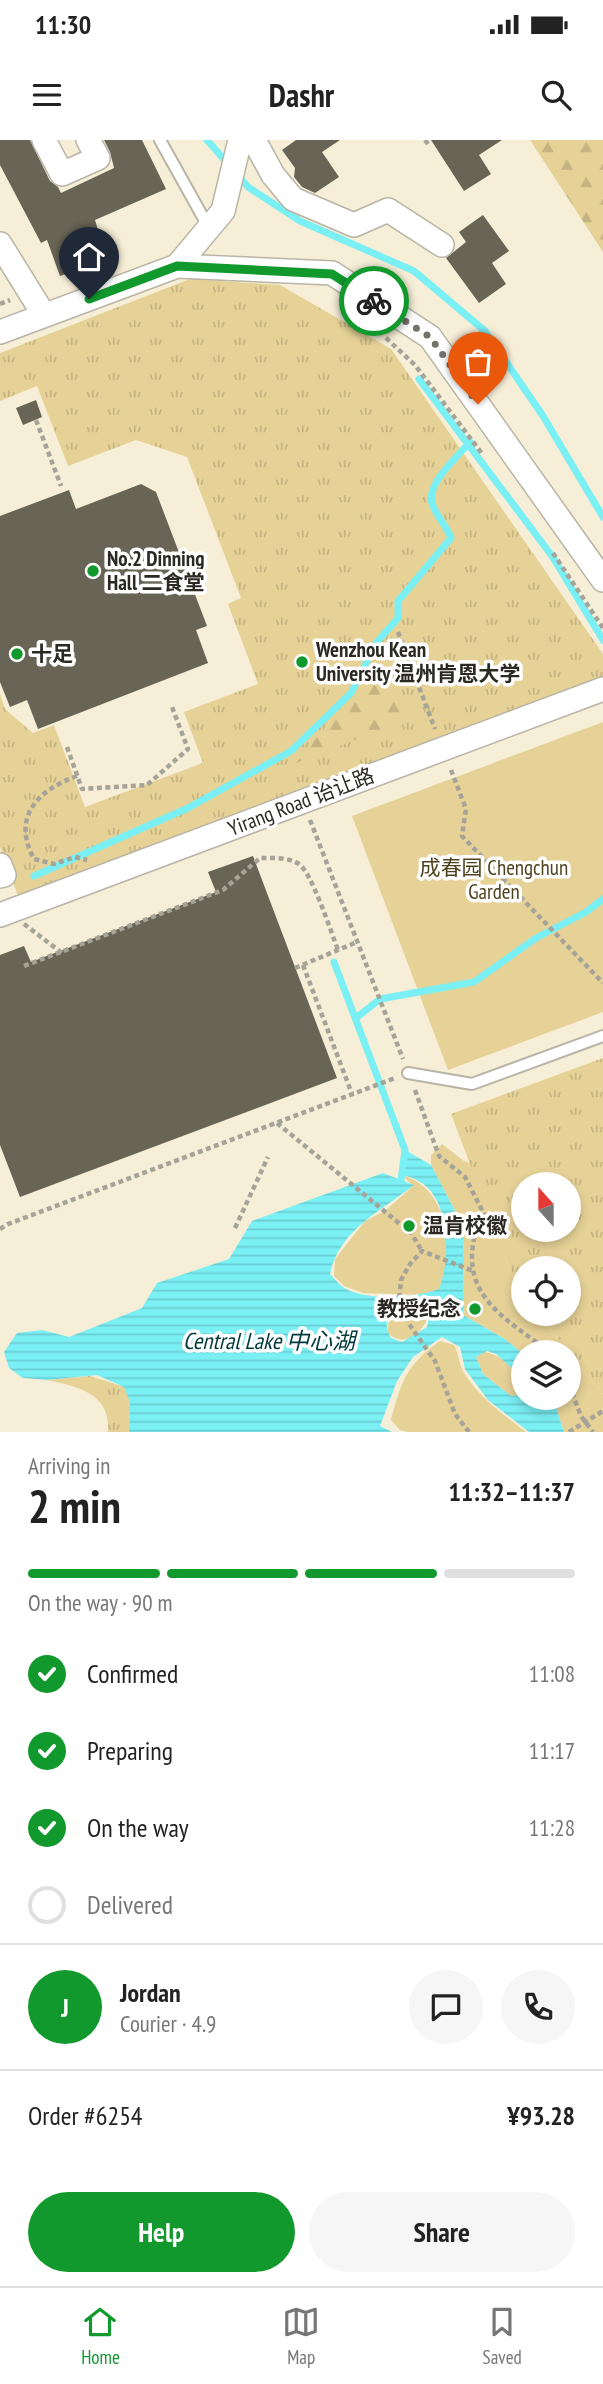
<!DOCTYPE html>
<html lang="en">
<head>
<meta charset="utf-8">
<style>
  :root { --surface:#fff; --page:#f6f6f6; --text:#222; --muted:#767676; --line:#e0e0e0; --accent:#11992e }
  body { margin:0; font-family:"PT Sans Narrow","Noto Sans SC",sans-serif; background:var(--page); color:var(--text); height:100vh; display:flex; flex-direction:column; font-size:26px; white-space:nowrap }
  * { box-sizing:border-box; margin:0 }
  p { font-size:23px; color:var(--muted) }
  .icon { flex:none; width:38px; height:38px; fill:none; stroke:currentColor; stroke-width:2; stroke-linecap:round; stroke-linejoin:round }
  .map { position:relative; height:1292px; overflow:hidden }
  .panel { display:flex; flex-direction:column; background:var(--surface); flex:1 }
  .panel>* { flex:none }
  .needle { width:46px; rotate:339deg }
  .fabs { position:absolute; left:511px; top:1032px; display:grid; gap:14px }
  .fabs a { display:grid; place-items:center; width:70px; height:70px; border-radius:50%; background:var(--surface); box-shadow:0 4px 10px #0003; font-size:35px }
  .pin { position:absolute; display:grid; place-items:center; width:60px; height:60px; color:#fff; margin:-72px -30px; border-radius:50% 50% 50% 0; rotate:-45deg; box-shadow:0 0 7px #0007 }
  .pin .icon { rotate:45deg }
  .courier { position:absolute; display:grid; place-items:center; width:70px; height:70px; margin:-35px; border:5px solid #11992e; border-radius:50%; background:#fff; color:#222; box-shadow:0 2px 9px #0007 }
  .head em { font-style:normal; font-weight:700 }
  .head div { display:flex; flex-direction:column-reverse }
  .head { display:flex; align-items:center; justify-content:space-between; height:119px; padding:0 28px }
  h1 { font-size:46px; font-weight:700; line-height:52px }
  .bar { display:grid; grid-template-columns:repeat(4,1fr); gap:10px 7px; align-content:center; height:84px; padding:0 28px }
  .bar i { height:9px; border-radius:5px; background:var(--line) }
  .bar .current { background:var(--accent) }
  .bar p { grid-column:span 4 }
  .line { display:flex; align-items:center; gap:18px; padding:0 28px; border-top:2px solid var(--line) }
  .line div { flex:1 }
  .round { display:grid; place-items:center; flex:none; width:74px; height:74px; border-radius:37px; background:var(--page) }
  ol { padding:0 28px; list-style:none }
  li { display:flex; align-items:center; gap:21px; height:77px }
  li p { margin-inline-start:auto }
  li .icon { padding:7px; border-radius:50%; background:var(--accent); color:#fff; stroke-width:4 }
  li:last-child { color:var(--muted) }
  li i { width:38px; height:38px; border:4px solid var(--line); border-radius:50% }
  .primary-button { display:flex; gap:14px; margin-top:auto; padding:14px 28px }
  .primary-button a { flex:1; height:80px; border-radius:42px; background:var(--accent); color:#fff; font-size:28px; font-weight:700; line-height:80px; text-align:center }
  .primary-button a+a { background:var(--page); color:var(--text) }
  .status { display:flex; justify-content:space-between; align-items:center; height:49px; padding:0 35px; background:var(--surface); direction:ltr }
  .status svg { height:19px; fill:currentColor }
  header { display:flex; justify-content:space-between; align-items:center; height:91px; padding:0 28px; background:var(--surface); font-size:32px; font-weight:700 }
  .dock { display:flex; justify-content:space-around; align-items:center; height:98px; border-top:2px solid var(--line); background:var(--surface); font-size:19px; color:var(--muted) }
  .dock a { display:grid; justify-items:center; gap:4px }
  .dock .current { color:var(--accent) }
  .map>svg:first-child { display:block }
  .built { fill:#f6eed7; fill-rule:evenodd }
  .grass { fill:url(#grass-tufts); fill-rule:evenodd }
  .forest { fill:url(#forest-firs) }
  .green { fill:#e6d297 }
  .water { fill:url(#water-rules); fill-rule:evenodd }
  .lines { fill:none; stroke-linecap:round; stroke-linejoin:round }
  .stream { stroke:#7aeff4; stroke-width:7 }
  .building { fill:#686456 }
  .service-casing { stroke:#b9b4a5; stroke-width:14 }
  .minor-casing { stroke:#b9b4a5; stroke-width:26 }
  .path { stroke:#a6a399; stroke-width:4.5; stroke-dasharray:5 3.5; stroke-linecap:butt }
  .service { stroke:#fff; stroke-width:10 }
  .minor { stroke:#fff; stroke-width:23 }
  .path-bridge { stroke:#a6a399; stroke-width:4.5; stroke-dasharray:5 3.5; stroke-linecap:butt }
  .done { stroke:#75726a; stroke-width:7; stroke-dasharray:0 12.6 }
  .route { stroke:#11992e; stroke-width:9 }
  .poi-dot { fill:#11992e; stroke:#fff; stroke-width:2.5 }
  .labels { text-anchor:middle; stroke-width:7; stroke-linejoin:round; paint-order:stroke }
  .poi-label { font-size:21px; font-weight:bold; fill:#2b2923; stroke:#fff; text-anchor:start }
  .street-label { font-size:21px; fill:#2b2923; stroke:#fff }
  .park-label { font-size:21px; fill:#4f431f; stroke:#fff }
  .water-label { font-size:23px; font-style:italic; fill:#003a3c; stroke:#fff }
</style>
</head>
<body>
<div class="status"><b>11:30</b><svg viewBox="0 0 49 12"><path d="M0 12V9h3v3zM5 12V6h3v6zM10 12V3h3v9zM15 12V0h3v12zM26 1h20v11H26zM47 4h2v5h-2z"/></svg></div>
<header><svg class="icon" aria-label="menu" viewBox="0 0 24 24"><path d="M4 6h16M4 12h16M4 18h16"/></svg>Dashr<svg class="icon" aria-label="search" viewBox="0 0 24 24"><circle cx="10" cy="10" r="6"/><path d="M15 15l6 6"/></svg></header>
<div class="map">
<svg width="603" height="1292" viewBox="0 0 603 1292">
  <defs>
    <pattern id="grass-tufts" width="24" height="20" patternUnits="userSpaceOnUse" patternTransform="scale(1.75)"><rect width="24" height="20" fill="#e6d297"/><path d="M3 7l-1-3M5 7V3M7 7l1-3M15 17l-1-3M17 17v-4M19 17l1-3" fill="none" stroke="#c5b482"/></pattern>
    <pattern id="forest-firs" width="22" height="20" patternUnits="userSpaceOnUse" patternTransform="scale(1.75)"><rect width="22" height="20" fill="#e6d297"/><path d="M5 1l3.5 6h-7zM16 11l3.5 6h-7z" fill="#c5b482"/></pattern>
    <pattern id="water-rules" width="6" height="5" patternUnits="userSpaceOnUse" patternTransform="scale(1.75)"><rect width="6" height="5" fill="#7aeff4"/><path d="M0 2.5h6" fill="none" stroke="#6acdd1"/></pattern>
  </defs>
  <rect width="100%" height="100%" fill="#fefaed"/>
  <!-- built -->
  <path class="built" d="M0 0H603V1292H0ZM523 1045H569V1090H523ZM523 1129H569V1174H523ZM523 1213H569V1258H523Z"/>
  <!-- grass -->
  <path class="grass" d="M190 139 280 145 391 209 603 514V537L18 756 0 707V554L5 569 33 593 54 585 85 667 203 623 184 572 258 544 228 464 241 458 187 317 136 300 68 326 37 246 0 261V213Z
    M603 918V1254L538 1174H569V1129H523V1156L517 1148 451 974ZM523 1045H569V1090H523Z
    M90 1236 125 1247 130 1262 129 1292H108C111 1253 78 1247 47 1240Z"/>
  <!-- forest -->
  <path class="forest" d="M530 0H603V112Z
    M385 514 410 578 296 623Z"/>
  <!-- green -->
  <path class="green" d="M603 582V872L448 930 352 676Z
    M442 1004 464 1021 470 1023 517 1148 523 1156V1174H538L603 1254V1292H564L553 1258H569V1213L523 1214 505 1199 463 1175V1086L431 1025V1015Z
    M402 1035C449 1049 454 1108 440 1149L422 1155 364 1153 344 1146 334 1136 335 1119 365 1081 385 1071 413 1046Z
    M403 1167 415 1168 424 1173 426 1182C417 1196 403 1207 388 1193 387 1179 391 1175 403 1167Z
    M440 1201 454 1205C459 1214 459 1223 463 1231 478 1257 503 1274 526 1292H408L400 1290 391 1280C401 1242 406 1225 440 1201Z
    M484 1212C506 1216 520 1233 522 1255L511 1256 483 1234 476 1217Z"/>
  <!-- water -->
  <path class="water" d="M405 1010 431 1025 463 1086V1175L505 1199 523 1214V1223L514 1230 496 1214 487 1211 476 1217 483 1234 511 1256 521 1255V1245L516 1232 523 1226V1258H553L564 1292H529L488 1260 465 1229 460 1207 442 1197 413 1217 397 1241 380 1286 392 1292H129L130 1262 124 1247 97 1235 47 1240 23 1238 9 1228 4 1212 17 1193 42 1190 69 1197 142 1168 157 1143 229 1119 252 1081 383 1033 414 1045C381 1071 339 1090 330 1134 335 1139 340 1146 346 1149 369 1161 415 1158 439 1149 450 1122 450 1069 427 1047 419 1040 411 1037 402 1035ZM423 1166 429 1178 427 1187 402 1202 391 1198C383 1183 387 1179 398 1167Z"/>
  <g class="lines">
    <!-- stream -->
    <path class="stream" d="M207 0 228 24
      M236 33 248 47 300 81 414 131 485 191 462 209
      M485 191 543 276 603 377
      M419 239 552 416 603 500
      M34 736 188 668 291 611 351 553 376 503 398 478V461L451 398C447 386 435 375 432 363 426 344 458 316 470 302
      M334 822 405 1010 401 1040
      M356 878 380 859 474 842 536 798 586 772 603 759"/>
  </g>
  <!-- building -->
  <path class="building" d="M0 0H30L50 41 58 47 61 53 114 28 110 12 104 0H142L166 49 95 80 107 119 60 136 47 100 41 103 0 25Z
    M296 0H340L322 12 339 37 315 53 302 47 294 37 295 28 282 10Z
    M431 0H502L479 15 491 34 464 51Z
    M483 75 509 111 492 123 506 144 479 163 446 118 466 102 459 92Z
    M36 260 42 277 23 285 16 268Z
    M141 344 156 352 207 486 196 490 208 523 38 589 27 560 10 567 0 542V376L69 350 76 369Z
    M253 716 337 938 20 1057 0 1005V815L24 806 31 822 216 752 208 732Z"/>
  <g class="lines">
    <!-- service casing -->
    <g class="service-casing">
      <path id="service" d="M160 0 209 88
        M408 933 472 944 603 896"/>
    </g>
    <!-- minor casing -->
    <g class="minor-casing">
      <path id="minor" d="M44 0 62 34 98 18 88 0
        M254 0 273 35 293 59 354 85 388 70 442 105
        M0 104 44 175
        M177 126 223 71 240 0
        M0 192 177 126 332 133 430 197 603 440
        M0 725 4 735 0 736
        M0 775 603 549"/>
    </g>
    <!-- path -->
    <path class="path" d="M425 0 428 4
      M0 164 10 160
      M386 198 415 225 483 315
      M36 280 61 346
      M553 413 603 488
      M398 492 435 589
      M67 607 82 649 147 645 188 609 172 567
      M451 630 466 669 462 696 603 843
      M77 636C38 650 11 677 34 719L54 724 75 717 87 720
      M310 680 403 919
      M303 825 352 954
      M24 826 223 750 260 718C273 718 288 717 299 724 312 733 331 792 338 810
      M295 828 357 802
      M415 950 439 1016 465 1037 484 1074C481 1082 476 1091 474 1099 462 1156 506 1179 544 1208L547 1213
      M277 983 411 1093 422 1111
      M235 1088 268 1017
      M0 1089 8 1084 395 938
      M569 1245 581 1276 593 1292
      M469 1292 455 1274 435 1221 409 1184 399 1161 401 1140 410 1124 422 1111 473 1131
      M569 1292 603 1271"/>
    <!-- service -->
    <use href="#service" class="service"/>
    <!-- minor -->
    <use href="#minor" class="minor"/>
    <!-- path-bridge -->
    <path class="path-bridge" d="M24 784 62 813"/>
  </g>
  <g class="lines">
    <!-- done -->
    <path class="done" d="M374 161 430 197 478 264"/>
    <!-- route -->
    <path class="route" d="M89 159 177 126 332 134 374 161"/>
  </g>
  <!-- markers -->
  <g class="poi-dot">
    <circle cx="93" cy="431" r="7"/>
    <circle cx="17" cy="514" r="7"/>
    <circle cx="302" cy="522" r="7"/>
    <circle cx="409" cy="1086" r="7"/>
    <circle cx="475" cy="1169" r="7"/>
  </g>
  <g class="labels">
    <!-- poi labels -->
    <g class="poi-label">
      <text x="107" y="426">No.2 Dinning<tspan x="107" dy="24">Hall 二食堂</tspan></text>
      <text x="316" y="517">Wenzhou Kean<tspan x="316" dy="24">University 温州肯恩大学</tspan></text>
      <text x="31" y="521">十足</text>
      <text x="423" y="1093">温肯校徽</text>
      <text x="461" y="1176" text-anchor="end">教授纪念</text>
    </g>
    <!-- street labels -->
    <g class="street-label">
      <text transform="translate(301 662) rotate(-21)" y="7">Yirang Road 诒让路</text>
    </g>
    <!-- park labels -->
    <g class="park-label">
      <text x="494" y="735">成春园 Chengchun<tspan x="494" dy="24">Garden</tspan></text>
    </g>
    <!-- water labels -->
    <g class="water-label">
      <text x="269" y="1209">Central Lake 中心湖</text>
    </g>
  </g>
</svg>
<div class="fabs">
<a><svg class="needle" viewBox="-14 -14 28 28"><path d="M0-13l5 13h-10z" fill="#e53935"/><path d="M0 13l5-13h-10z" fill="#767676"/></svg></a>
<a><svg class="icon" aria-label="locate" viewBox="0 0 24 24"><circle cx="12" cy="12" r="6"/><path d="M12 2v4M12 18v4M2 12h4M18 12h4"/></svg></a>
<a><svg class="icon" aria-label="layers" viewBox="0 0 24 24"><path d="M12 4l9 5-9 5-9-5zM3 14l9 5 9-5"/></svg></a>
</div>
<div class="pin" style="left:478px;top:264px;background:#ea580c"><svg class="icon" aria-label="bag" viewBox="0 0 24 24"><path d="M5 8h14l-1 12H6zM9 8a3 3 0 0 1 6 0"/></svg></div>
<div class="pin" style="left:89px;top:159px;background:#1f2937"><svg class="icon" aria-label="home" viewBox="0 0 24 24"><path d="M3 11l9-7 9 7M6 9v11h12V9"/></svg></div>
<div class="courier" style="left:374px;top:161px"><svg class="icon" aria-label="bike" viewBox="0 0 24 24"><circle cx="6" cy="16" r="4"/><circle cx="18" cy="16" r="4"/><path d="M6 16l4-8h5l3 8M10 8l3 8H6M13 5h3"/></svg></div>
</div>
<section class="panel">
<div class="head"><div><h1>2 min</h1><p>Arriving in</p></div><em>11:32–11:37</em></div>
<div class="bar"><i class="current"></i><i class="current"></i><i class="current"></i><i></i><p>On the way · 90 m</p></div>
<ol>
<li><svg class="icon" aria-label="check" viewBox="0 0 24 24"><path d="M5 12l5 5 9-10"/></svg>Confirmed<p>11:08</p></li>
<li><svg class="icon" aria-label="check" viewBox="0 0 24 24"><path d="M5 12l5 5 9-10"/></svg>Preparing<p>11:17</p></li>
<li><svg class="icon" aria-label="check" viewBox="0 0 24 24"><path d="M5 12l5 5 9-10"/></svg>On the way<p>11:28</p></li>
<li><i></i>Delivered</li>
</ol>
<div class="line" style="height:126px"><b class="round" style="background:var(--accent);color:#fff">J</b><div><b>Jordan</b><p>Courier · 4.9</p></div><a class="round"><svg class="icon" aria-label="chat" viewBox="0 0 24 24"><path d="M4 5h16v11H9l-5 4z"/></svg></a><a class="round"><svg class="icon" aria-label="phone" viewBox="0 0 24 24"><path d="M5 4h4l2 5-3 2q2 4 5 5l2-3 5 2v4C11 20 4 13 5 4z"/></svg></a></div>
<div class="line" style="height:91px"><div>Order #6254</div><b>¥93.28</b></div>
<div class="primary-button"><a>Help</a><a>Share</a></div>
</section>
<nav class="dock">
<a class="current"><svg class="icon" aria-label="home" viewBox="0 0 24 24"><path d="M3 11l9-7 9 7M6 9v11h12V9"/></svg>Home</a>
<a><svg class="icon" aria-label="map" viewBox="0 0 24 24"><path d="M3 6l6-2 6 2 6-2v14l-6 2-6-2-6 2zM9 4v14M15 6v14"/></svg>Map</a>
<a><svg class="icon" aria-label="saved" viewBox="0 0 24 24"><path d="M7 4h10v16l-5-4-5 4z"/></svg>Saved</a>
</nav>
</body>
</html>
